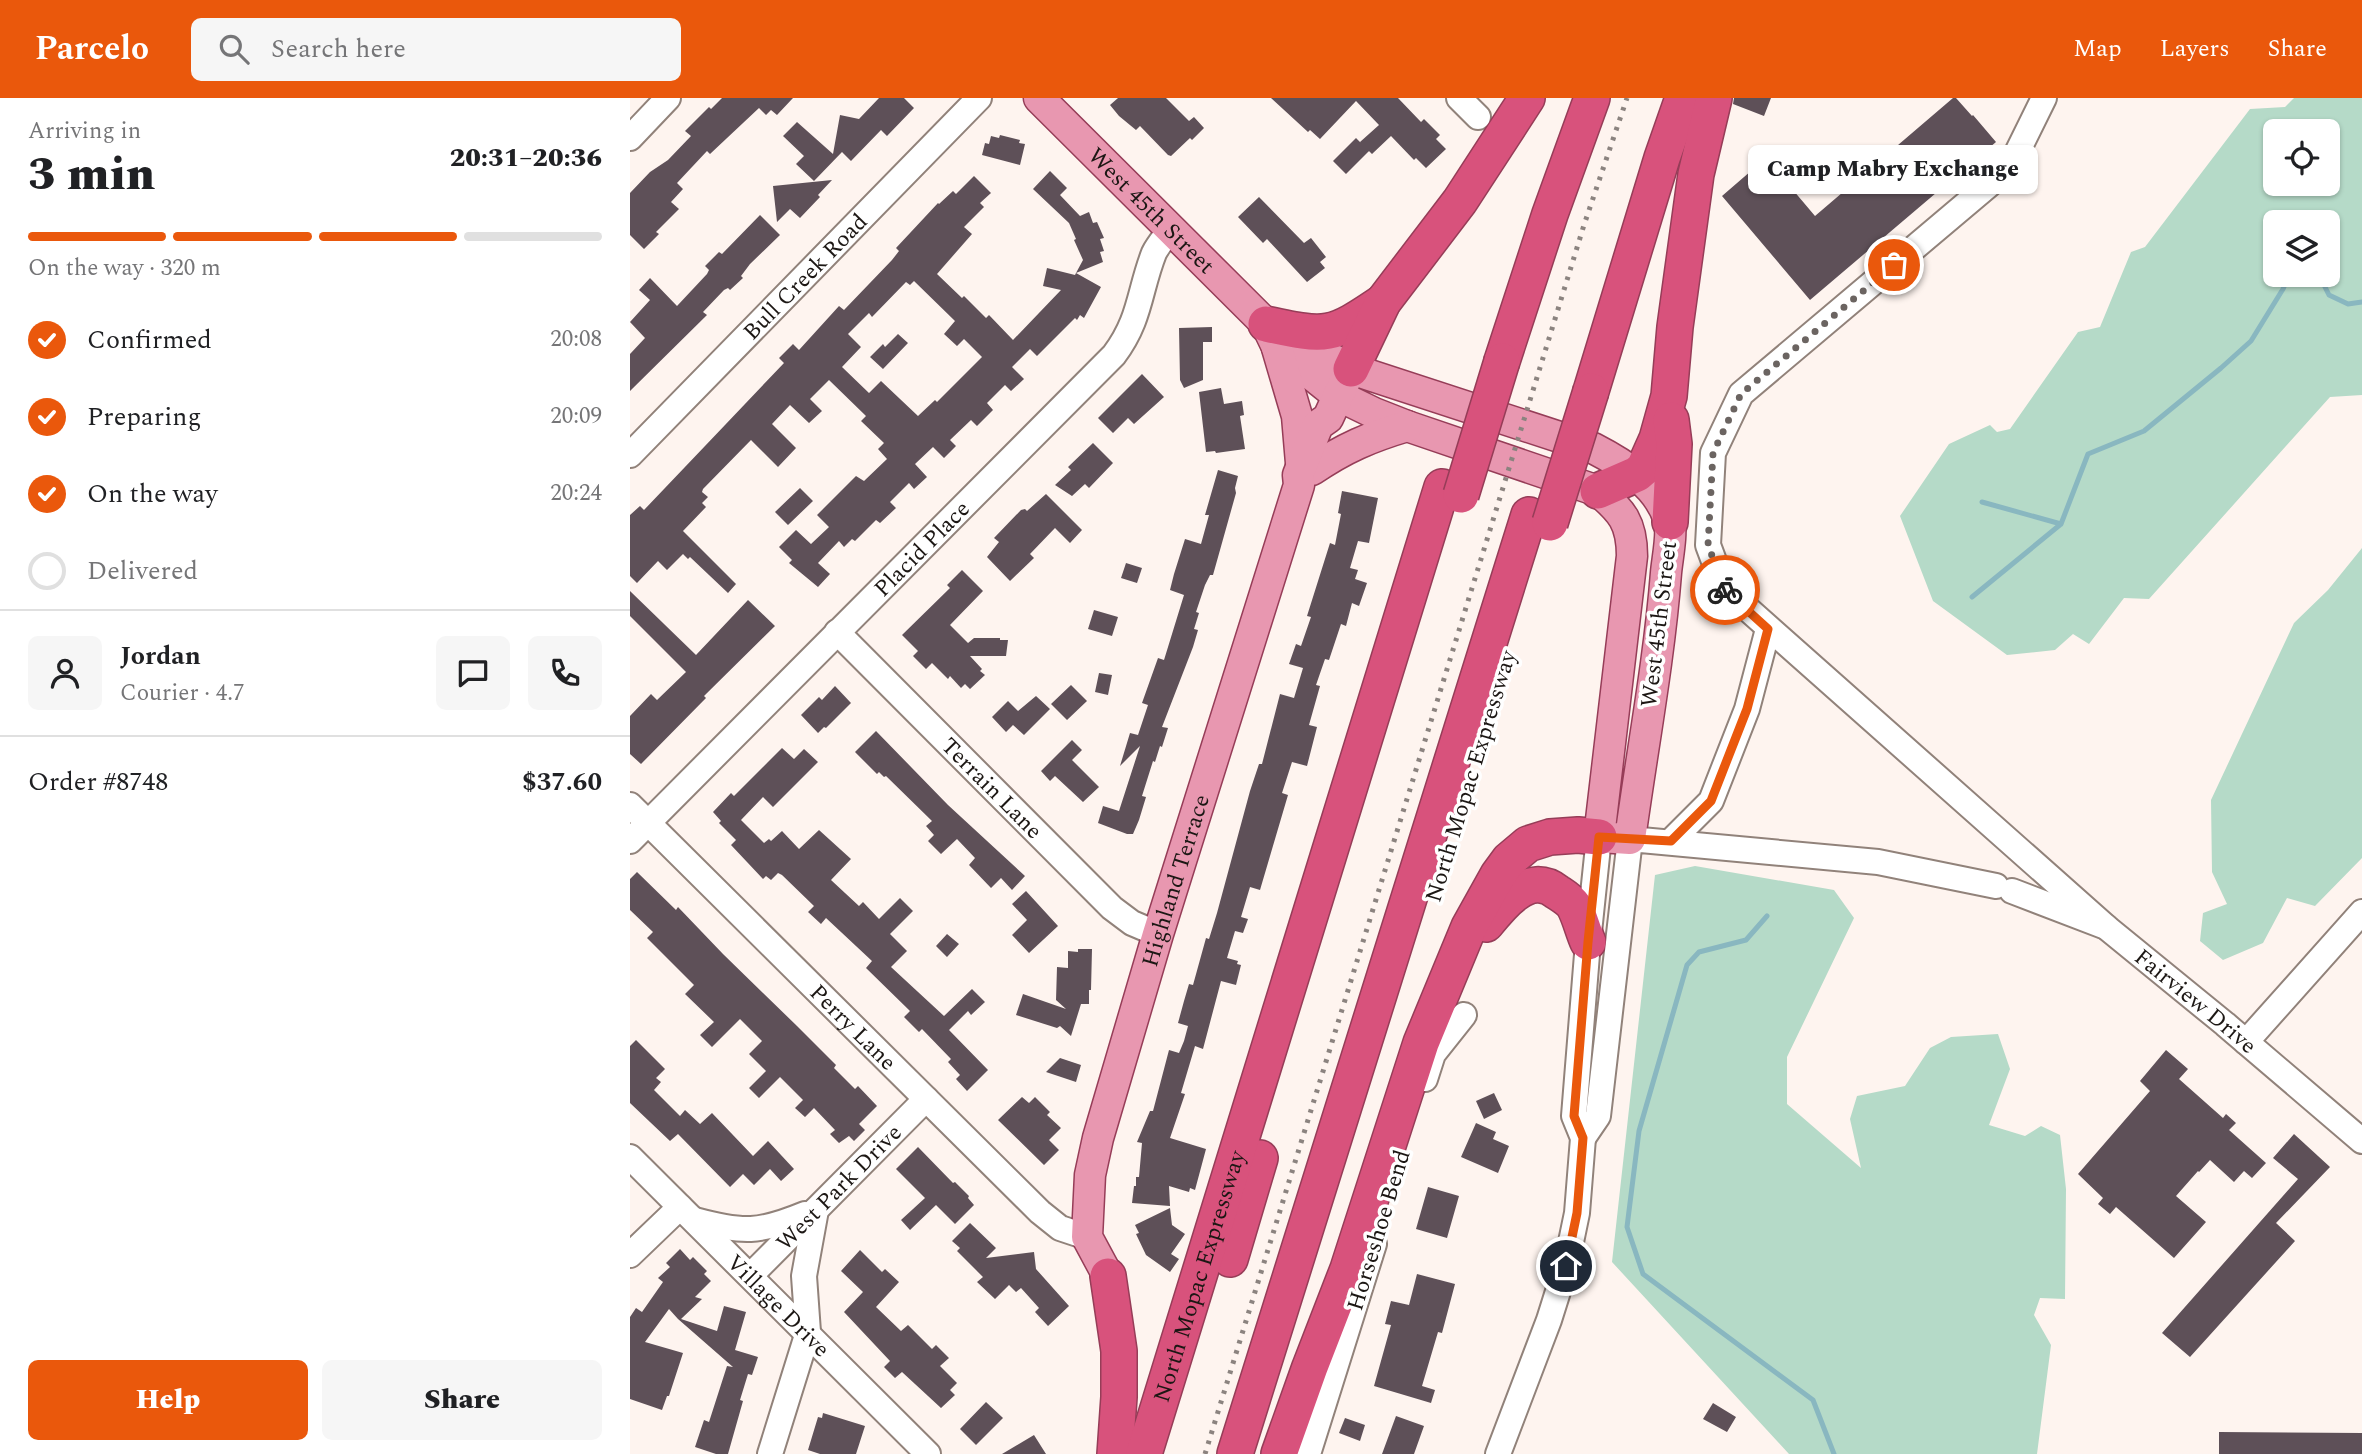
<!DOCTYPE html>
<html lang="en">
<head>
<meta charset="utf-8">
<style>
  :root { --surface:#fff; --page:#f6f6f6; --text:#202124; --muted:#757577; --line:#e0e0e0; --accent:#ea580c }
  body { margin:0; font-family:Spectral,serif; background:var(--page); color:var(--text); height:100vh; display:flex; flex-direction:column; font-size:26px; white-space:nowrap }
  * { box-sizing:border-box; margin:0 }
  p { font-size:23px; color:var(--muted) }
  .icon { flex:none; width:38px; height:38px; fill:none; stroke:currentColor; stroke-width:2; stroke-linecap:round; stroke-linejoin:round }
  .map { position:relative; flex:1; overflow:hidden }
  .panel { display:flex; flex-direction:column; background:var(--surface); width:630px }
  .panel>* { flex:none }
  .fabs { position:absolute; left:1633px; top:21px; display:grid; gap:14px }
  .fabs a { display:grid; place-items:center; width:77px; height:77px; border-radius:10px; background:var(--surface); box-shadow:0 2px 5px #0004; font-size:35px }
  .pin { position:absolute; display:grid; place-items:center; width:60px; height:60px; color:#fff; margin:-30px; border:4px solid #fff; border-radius:50%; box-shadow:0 2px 7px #0007 }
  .courier { position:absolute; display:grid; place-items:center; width:70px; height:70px; margin:-35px; border:5px solid #ea580c; border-radius:50%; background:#fff; color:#222; box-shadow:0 2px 9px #0007 }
  .bubble { position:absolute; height:49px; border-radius:10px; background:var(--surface); box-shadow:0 2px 5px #0004; font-size:23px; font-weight:800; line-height:49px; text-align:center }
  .overview em { font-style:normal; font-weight:800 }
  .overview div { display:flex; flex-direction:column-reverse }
  .overview { display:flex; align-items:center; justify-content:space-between; height:119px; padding:0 28px }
  h1 { font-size:46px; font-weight:800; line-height:52px }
  .bar { display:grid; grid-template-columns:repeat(4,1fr); gap:10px 7px; align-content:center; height:84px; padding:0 28px }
  .bar i { height:9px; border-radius:5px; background:var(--line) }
  .bar .active { background:var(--accent) }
  .bar p { grid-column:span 4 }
  .line { display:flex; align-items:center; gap:18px; padding:0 28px; border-top:2px solid var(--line) }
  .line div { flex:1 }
  .round { display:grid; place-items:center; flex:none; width:74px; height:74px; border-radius:10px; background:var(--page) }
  ol { padding:0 28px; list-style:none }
  li { display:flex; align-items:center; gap:21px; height:77px }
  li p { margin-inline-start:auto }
  li .icon { padding:7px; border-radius:50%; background:var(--accent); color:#fff; stroke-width:4 }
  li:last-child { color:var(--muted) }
  li i { width:38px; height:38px; border:4px solid var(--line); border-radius:50% }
  .cta { display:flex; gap:14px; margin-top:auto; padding:14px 28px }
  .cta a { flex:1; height:80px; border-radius:10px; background:var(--accent); color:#fff; font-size:28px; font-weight:800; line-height:80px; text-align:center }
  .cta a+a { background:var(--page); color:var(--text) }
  header { display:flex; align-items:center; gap:42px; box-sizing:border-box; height:98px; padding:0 35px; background:var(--accent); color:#fff }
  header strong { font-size:33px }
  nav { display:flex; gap:38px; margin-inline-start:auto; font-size:24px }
  .search { width:490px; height:63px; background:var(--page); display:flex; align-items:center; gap:18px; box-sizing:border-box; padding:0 24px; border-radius:10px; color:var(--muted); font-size:26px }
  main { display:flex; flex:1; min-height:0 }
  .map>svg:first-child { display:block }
  .green { fill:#b5dac8; fill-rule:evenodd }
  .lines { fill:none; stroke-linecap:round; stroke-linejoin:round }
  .stream { stroke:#89b7c0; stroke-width:5 }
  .building { fill:#5e5058; fill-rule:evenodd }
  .minor-casing { stroke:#91827a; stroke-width:28 }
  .major-casing { stroke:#963d58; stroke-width:33 }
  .highway-casing { stroke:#963d58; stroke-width:38 }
  .minor { stroke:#fff; stroke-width:24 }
  .major { stroke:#e897b0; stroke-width:30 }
  .highway { stroke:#d8527c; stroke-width:35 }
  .rail { stroke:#8b837f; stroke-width:5; stroke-dasharray:3.5 7; stroke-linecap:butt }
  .highway-bridge-casing { stroke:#963d58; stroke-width:38; stroke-linecap:butt }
  .highway-bridge { stroke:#d8527c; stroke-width:35 }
  .done { stroke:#6b6461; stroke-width:7; stroke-dasharray:0 12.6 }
  .route { stroke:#ea580c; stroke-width:9 }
  .labels { text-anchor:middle; stroke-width:7; stroke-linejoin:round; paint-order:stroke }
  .street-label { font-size:23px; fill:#1c1714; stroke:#fff }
</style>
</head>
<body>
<header>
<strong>Parcelo</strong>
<div class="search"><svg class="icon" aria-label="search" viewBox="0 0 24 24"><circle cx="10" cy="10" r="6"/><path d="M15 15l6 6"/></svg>Search here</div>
<nav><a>Map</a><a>Layers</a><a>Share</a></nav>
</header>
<main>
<section class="panel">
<div class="overview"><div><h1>3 min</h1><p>Arriving in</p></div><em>20:31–20:36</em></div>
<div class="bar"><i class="active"></i><i class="active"></i><i class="active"></i><i></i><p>On the way · 320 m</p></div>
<ol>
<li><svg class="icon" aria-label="check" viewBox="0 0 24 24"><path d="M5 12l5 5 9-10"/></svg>Confirmed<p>20:08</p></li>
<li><svg class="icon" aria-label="check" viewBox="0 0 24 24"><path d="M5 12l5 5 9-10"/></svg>Preparing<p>20:09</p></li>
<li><svg class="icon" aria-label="check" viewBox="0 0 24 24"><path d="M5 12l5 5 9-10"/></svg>On the way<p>20:24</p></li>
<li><i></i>Delivered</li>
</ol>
<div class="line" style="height:126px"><a class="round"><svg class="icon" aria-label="person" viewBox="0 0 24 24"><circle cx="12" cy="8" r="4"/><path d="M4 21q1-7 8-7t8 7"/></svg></a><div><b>Jordan</b><p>Courier · 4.7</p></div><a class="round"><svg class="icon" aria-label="chat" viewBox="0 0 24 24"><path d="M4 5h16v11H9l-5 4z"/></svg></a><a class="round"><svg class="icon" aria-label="phone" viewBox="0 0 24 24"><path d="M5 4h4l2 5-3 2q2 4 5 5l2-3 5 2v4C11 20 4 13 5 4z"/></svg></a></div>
<div class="line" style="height:91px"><div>Order #8748</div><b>$37.60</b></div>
<div class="cta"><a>Help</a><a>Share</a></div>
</section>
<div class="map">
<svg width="1732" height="1356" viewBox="0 0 1732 1356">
  <rect width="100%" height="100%" fill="#fef4ef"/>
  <!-- green -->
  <path class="green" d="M1664 0H1732V297L1700 299 1519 501 1494 500 1459 546 1443 536 1425 552 1377 557 1303 503 1270 418 1319 346 1360 327 1367 334 1380 331 1448 234 1470 229 1501 154 1515 149 1620 11 1655 9ZM1645 33H1698V86H1645ZM1645 124H1698V177H1645Z
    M1732 450V760L1685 808 1657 800 1633 845 1593 862 1570 843 1573 815 1597 806 1582 774 1581 702 1664 525 1698 492Z
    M1065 768 1204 792 1224 820 1157 959V1006L1231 1070 1220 1021 1227 998 1275 988 1300 950 1321 939 1368 936 1380 971 1359 1027 1395 1038 1411 1028 1430 1037 1436 1091 1435 1201 1410 1200 1404 1217 1421 1247 1407 1356H1159L982 1164 1025 777Z"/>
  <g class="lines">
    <!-- stream -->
    <path class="stream" d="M1689 177 1699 197 1718 206 1732 204
      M1352 404 1431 426
      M1342 499 1431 426 1458 356 1514 333 1591 270 1621 243 1653 191 1659 177
      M1137 818 1116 842 1069 854 1057 867 1009 1033 997 1129 1013 1176 1183 1302 1204 1356"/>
  </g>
  <!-- building -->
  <path class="building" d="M92 0H163L147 17 141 12 136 17 129 10 80 56 77 53 47 85 53 91 41 104 49 111 26 134 29 136 14 151 0 137V95L20 74 38 62 61 38 55 33 79 9 81 11Z
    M249 0H274L284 10 257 38 251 32 221 63 212 54 184 83 166 66 174 58 153 38 167 24 203 56 210 17 229 21Z
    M488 0H536L559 23 564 19 574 30 562 42 560 40 541 58 538 57 510 28 506 32 489 18 480 7Z
    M641 0H768L791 24 794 21 810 37 806 41 816 51 796 70 786 60 784 62 761 38 742 56 730 44 749 27 726 3 690 41 680 32 678 34Z
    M1104 0H1141L1134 18 1103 6Z
    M1323 0H1326L1342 18 1343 17 1366 44 1180 202 1092 98 1136 60 1185 118Z
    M370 37 390 42 389 45 395 46 390 67 352 57 355 45 359 46 361 38 369 40Z
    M726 40 739 53 716 76 703 63Z
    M420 73 437 90 430 97 450 118 459 114 463 125 467 124 474 140 470 141 474 153 470 154 473 164 446 175 453 162 444 142 446 141 439 125 403 91Z
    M344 78 361 95 350 105 354 109 334 129 342 136 307 176 332 200 334 198 356 220 359 217 383 242 431 192 413 188 417 170 445 177 446 175 471 189 454 220 450 217 447 222 445 220 407 258 400 251 382 269 394 281 381 293 375 287 357 305 363 312 347 328 341 322 320 342 326 348 314 360 303 349 285 366 297 379 284 391 279 385 260 404 266 410 250 425 246 422 225 443 222 441 214 449 209 443 188 465 200 476 188 489 159 465 162 462 149 449 166 432 181 446 199 429 187 417 226 378 234 383 257 361 248 351 254 345 231 323 236 318 199 282 180 301 192 313 179 325 160 307 142 326 166 350 148 369 121 342 73 391 72 394 78 399 72 405 76 409 53 433 106 486 98 495 60 459 58 461 53 456 37 472 28 463 7 485 0 478V417L10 408 14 412 95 327 154 265 149 260 163 246 169 252 209 208 214 212 262 162 269 153 266 150 308 105 309 106 323 93 326 96ZM284 183 325 223 314 236 327 248 334 241 352 259 307 304 305 302 288 318 251 283 239 295 212 269 231 249 218 236 239 215 242 219 276 184 280 187Z
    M202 82 188 97 190 99 170 120 160 111 147 124 143 88Z
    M629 99 674 145 681 140 696 159 690 164 695 170 677 184 637 141 633 145 608 119Z
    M130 117 150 137 120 166 111 178 113 180 100 192 98 190 94 192 73 214 77 217 0 293V256L15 240 0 224 20 202 9 192 20 180 47 208 77 176 79 172 75 168 89 154 92 156Z
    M582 229V244H573V282L554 290 550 282 549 230Z
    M268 236 278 245 253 271 240 259 253 246 255 249Z
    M512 276 534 299 504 326 498 320 483 335 468 320Z
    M591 290 594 306 612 303 614 317 610 318 615 351 586 355 585 353 576 354 569 294Z
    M463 345 483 365 459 390 455 386 442 398 425 387 441 372 438 369Z
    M588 372 608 378 605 390 606 395 583 477H580L575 487 566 514 569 515 564 531 568 532 563 549 532 629 538 630 532 649 530 648 525 664 523 663 512 698 516 699 509 722 503 736H497L468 725 473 708 489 713 510 648 490 668 500 635 508 637 518 607 512 605 528 560 534 562 554 497 540 492 544 476 555 441 571 446 579 417H575Z
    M170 390 183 403 158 427 145 414Z
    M712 393 748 400 739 445 728 443 720 470 728 472 725 481 737 485 729 508 722 505 716 528 711 526 699 562 695 561 686 587 690 588 679 627 687 629 677 668 662 664 652 695 658 697 630 792 620 789 611 819 618 821 613 835 605 833 597 860 608 863 607 866 611 867 606 887 591 883 573 951 565 948 551 995 555 996 540 1040 576 1051 565 1092 560 1090 559 1094 539 1088 540 1108 502 1105 504 1088H506V1079H509L512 1045 507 1044 520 1013H523L539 952 549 955 554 943 558 928 548 925 554 903 559 886 563 887 576 840 579 841 587 815 620 693 629 666H632L650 596 664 600 673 570 659 566 666 546 671 548 681 519 677 518 700 445 705 447 711 416 708 415Z
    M416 396 452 432 440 445 425 430 400 456 404 460 380 483 357 459 369 444 364 440 391 412 395 411 397 413Z
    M496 465 512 470 507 485 491 480Z
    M332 472 353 493 320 527 338 545 344 540H370V542H378L376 558H340L352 571 350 573 355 577 340 591 335 586 331 590 320 578 318 581 302 565 296 571 283 558 288 553 272 537 320 490 317 487Z
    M0 493 66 557 118 502 145 528 74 598 76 600 11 666 0 656V618L21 596 27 602 56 574 0 518Z
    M464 512 488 519 482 538 458 531Z
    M469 575 482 577 478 597 465 594Z
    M441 587 457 603 437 622 421 606Z
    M205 588 221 605 196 630 194 629 188 635 171 617 189 599 192 602Z
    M406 598 420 611 394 637 383 627 376 634 362 619 378 603 388 613Z
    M246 633 318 707 395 778 382 792 371 780 361 790 339 767 345 760 327 741 311 756 298 743 304 737 296 728 302 723 256 678 254 679 249 674 247 676 225 654Z
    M442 642 452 652 442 662 469 689 453 704 425 678 420 683 411 673Z
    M152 650 164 661 174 651 188 664 143 709 133 699 111 722 134 745 139 741 141 743 152 733 169 751 189 732 221 761 201 782 229 808 233 804 249 821 270 800 283 813 260 836 277 853 261 869 314 918 342 891 355 904 341 917 338 913 319 932 358 972 337 993 326 981 330 977 318 964 321 961 292 931 289 934 274 919 280 913 236 870 242 863 196 820 191 826 178 814 184 808 152 777 148 775 141 782 136 778 133 781 101 747 106 742 89 725 91 723 83 714 101 695 104 698Z
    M7 774 46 812 48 809 93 856 167 928 206 967 204 970 225 991 228 988 247 1008 229 1026 235 1032 224 1043 219 1038 209 1045 200 1036 205 1032 184 1010 175 1019 165 1010 173 1002 150 979 129 1000 119 990 136 973 119 956 132 943 110 921 82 949 70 937 84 924 55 896 64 887 17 840 23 834 0 812V781Z
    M396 793 428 828 399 855 382 837 397 822 382 806Z
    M317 836 329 846 317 859 306 848Z
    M448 851H462L461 892H459V906H451L441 938 430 928 427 930 386 917 393 896 436 911 426 902 427 869 438 870V853L448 854Z
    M6 942 35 971 26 980 31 984 24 992 50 1018 55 1012 70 1026 82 1015 123 1058 138 1043 164 1071 151 1083 140 1071 124 1087 113 1076 100 1089 48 1036 40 1043 0 1005V948Z
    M1536 952 1558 971 1549 981 1593 1020 1596 1016 1606 1025 1599 1032 1636 1065 1622 1080 1614 1073 1604 1084 1580 1062 1569 1074 1568 1073 1546 1098 1576 1124 1544 1160 1486 1109 1480 1116 1468 1106 1473 1100 1448 1076 1520 993 1510 983Z
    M430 960 451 967 446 984 416 974Z
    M864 995 872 1012 854 1021 846 1003Z
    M392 999 399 1005 405 999 420 1014 417 1017 431 1030 419 1042 429 1052 414 1067 368 1022Z
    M846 1025 866 1034 863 1041 879 1048 868 1075 831 1059Z
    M1664 1036 1700 1069 1646 1125 1665 1143 1560 1259 1532 1235 1668 1081 1643 1060Z
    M288 1049 323 1085 325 1084 339 1098 338 1100 344 1107 325 1126 306 1107 280 1132 271 1122 295 1100 266 1071Z
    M798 1089 829 1098 817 1140 786 1131Z
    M540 1110 542 1127 555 1136 541 1156 549 1161 540 1174 516 1157 506 1136 509 1135 505 1127Z
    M340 1125 366 1150 356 1160 404 1154 406 1171 439 1208 418 1228 405 1214 409 1210 391 1190 386 1194 379 1187 365 1201 347 1184 353 1179 327 1153 330 1150 322 1143Z
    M50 1151 60 1162 63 1159 77 1173 74 1176 81 1183 65 1199 72 1201 51 1221 87 1233 94 1208 116 1214 105 1252 128 1259 122 1277 118 1276 110 1302 113 1303 98 1356H86L65 1349 74 1322 79 1324 97 1268 103 1269 48 1221 39 1211 15 1244 53 1255 39 1298H37L32 1312 0 1301V1219L6 1210 12 1214 33 1184 28 1180 40 1169 36 1165Z
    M230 1152 252 1174 255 1171 269 1184 246 1209 271 1233 278 1227 302 1251 306 1247 319 1260 310 1268 327 1285 320 1292 325 1297 311 1310 272 1274 265 1280 254 1269 260 1263 214 1214 233 1194 211 1173Z
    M787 1176 825 1186 812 1235 808 1234 792 1288 805 1292 801 1305 744 1288 761 1227 755 1226 761 1203 779 1207Z
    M356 1304 373 1320 346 1347 330 1331Z
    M1083 1305 1106 1319 1097 1334 1073 1321Z
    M193 1315 235 1328 226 1356H190L178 1352 188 1319 192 1320Z
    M766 1318 794 1328 784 1356H752Z
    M715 1320 735 1327 730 1343 709 1335Z
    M1589 1334 1732 1335V1356H1589Z
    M404 1337 416 1356H372Z"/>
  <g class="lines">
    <!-- minor casing -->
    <g class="minor-casing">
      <g id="minor">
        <path d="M829 0 848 19"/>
        <path d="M1414 0 1380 69 1111 296 1083 355 1078 447 1094 490 1476 829"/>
        <path d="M0 40 38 0"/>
        <path id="s1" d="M0 357 349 0"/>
        <path id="s2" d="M207 534 482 810 502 825 528 836"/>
        <path id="s3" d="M0 707 410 1114 430 1130 457 1139"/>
        <path id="s4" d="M0 743 484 257C511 221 509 193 524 155 528 147 535 139 540 132"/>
        <path d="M1041 743 1081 703 1117 611 1138 531"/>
        <path id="s5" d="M1382 793 1476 829 1595 926 1732 1043"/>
        <path d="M1616 944 1732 814"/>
        <path d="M795 981 803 956 834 917"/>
        <path d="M953 1040 968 1018 1000 741 1248 764 1366 788"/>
        <path id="s6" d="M0 1059 298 1356"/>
        <path d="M65 1122C113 1135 129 1135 175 1116"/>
        <path d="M0 1157 50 1109"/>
        <path id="s7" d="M121 1177 296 1001"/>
        <path d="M140 1356 178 1234 174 1178 186 1112"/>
        <path d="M678 1356 744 1146"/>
        <path d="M868 1356 919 1222 936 1168 947 1115 953 1040 944 1018 958 844 969 739"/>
      </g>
    </g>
    <!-- major casing -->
    <g class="major-casing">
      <g id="major">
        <path id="s8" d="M409 0 636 226 721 271 963 350C994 366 1028 387 1039 422 1043 434 1037 462 1036 475 1029 564 1012 653 1000 741L969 739 1002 458C1002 425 992 413 968 393L777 328 744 315 707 297 647 249 636 226"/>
        <path d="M647 250 667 318 671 365"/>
        <path d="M682 372C714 350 740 339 777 328"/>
        <path id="s9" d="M478 1178 457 1139 460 1077 468 1040 528 836 669 387 668 377 688 327 698 320 716 281"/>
      </g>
    </g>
    <!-- highway casing -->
    <g class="highway-casing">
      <g id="highway">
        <path d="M636 226C697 239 700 240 753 204"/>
        <path d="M872 263 920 116 962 0"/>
        <path d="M721 271 753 204 830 103 897 0"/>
        <path d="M961 293 1032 60 1053 0"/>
        <path d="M968 393 1007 376 1014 370 1027 341 1039 298 1045 229 1066 76 1084 0"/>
        <path d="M1040 424 1044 346 1041 322"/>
        <path d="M856 826C872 806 899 772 927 794 933 798 940 802 944 808 950 819 953 833 958 844"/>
        <path d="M600 1161 630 1060"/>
        <path d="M478 1178 489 1253V1299L485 1356"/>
        <path id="s10" d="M514 1356 812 389"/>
        <path d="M605 1356 899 417"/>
        <path d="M649 1356 680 1269 718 1171 791 945 839 829 868 777 879 762 898 746 920 739 948 737 969 739"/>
      </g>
    </g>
    <!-- minor -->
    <use href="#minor" class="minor"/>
    <!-- major -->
    <use href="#major" class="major"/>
    <!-- highway -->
    <use href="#highway" class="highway"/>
    <!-- rail -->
    <path class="rail" d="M575 1356 954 127 997 0"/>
    <!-- highway-bridge casing -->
    <g class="highway-bridge-casing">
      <path id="highway-bridge" d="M831 397 872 263
        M920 425 961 293"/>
    </g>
    <!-- highway-bridge -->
    <use href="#highway-bridge" class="highway-bridge"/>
  </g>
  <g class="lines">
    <!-- done -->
    <path class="done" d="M1095 492 1078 447 1083 355 1111 296 1264 167"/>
    <!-- route -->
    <path class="route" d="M936 1168 947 1115 953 1040 944 1018 958 844 969 739 1041 743 1081 703 1117 611 1138 531 1095 492"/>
  </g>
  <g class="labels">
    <!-- street labels -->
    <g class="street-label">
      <text dy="8" stroke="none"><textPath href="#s8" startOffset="159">West 45th Street</textPath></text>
      <text dy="8" stroke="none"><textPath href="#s1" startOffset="250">Bull Creek Road</textPath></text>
      <text dy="8" stroke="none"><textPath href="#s4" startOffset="413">Placid Place</textPath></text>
      <text transform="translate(1028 526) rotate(-83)" y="8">West 45th Street</text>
      <text transform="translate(840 678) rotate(-73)" y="8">North Mopac Expressway</text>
      <text dy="8" stroke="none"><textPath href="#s2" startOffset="220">Terrain Lane</textPath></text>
      <text dy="8" stroke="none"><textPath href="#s9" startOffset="413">Highland Terrace</textPath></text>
      <text dy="8" stroke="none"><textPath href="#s5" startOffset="217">Fairview Drive</textPath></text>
      <text dy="8" stroke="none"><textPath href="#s3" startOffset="315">Perry Lane</textPath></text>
      <text dy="8" stroke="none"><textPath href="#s7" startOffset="124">West Park Drive</textPath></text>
      <text transform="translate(748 1132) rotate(-73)" y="8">Horseshoe Bend</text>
      <text dy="8" stroke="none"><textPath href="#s10" startOffset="186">North Mopac Expressway</textPath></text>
      <text dy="8" stroke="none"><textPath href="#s6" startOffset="210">Village Drive</textPath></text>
    </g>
  </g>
</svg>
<div class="fabs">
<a><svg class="icon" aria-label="locate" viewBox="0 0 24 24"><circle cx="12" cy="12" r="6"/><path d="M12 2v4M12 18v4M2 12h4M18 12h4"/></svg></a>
<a><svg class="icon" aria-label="layers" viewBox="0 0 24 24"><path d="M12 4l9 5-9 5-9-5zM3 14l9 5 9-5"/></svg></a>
</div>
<div class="pin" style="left:1264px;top:167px;background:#ea580c"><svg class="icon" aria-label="bag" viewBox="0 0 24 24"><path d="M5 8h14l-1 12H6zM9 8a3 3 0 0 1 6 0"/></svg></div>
<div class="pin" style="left:936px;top:1168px;background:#1f2937"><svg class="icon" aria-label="home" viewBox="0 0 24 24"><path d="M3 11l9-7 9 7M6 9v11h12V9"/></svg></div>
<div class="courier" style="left:1095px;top:492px"><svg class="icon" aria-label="bike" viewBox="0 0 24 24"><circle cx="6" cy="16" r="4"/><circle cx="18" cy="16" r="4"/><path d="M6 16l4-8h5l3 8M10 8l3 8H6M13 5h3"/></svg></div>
<div class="bubble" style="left:1118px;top:47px;width:290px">Camp Mabry Exchange</div>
</div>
</main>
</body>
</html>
